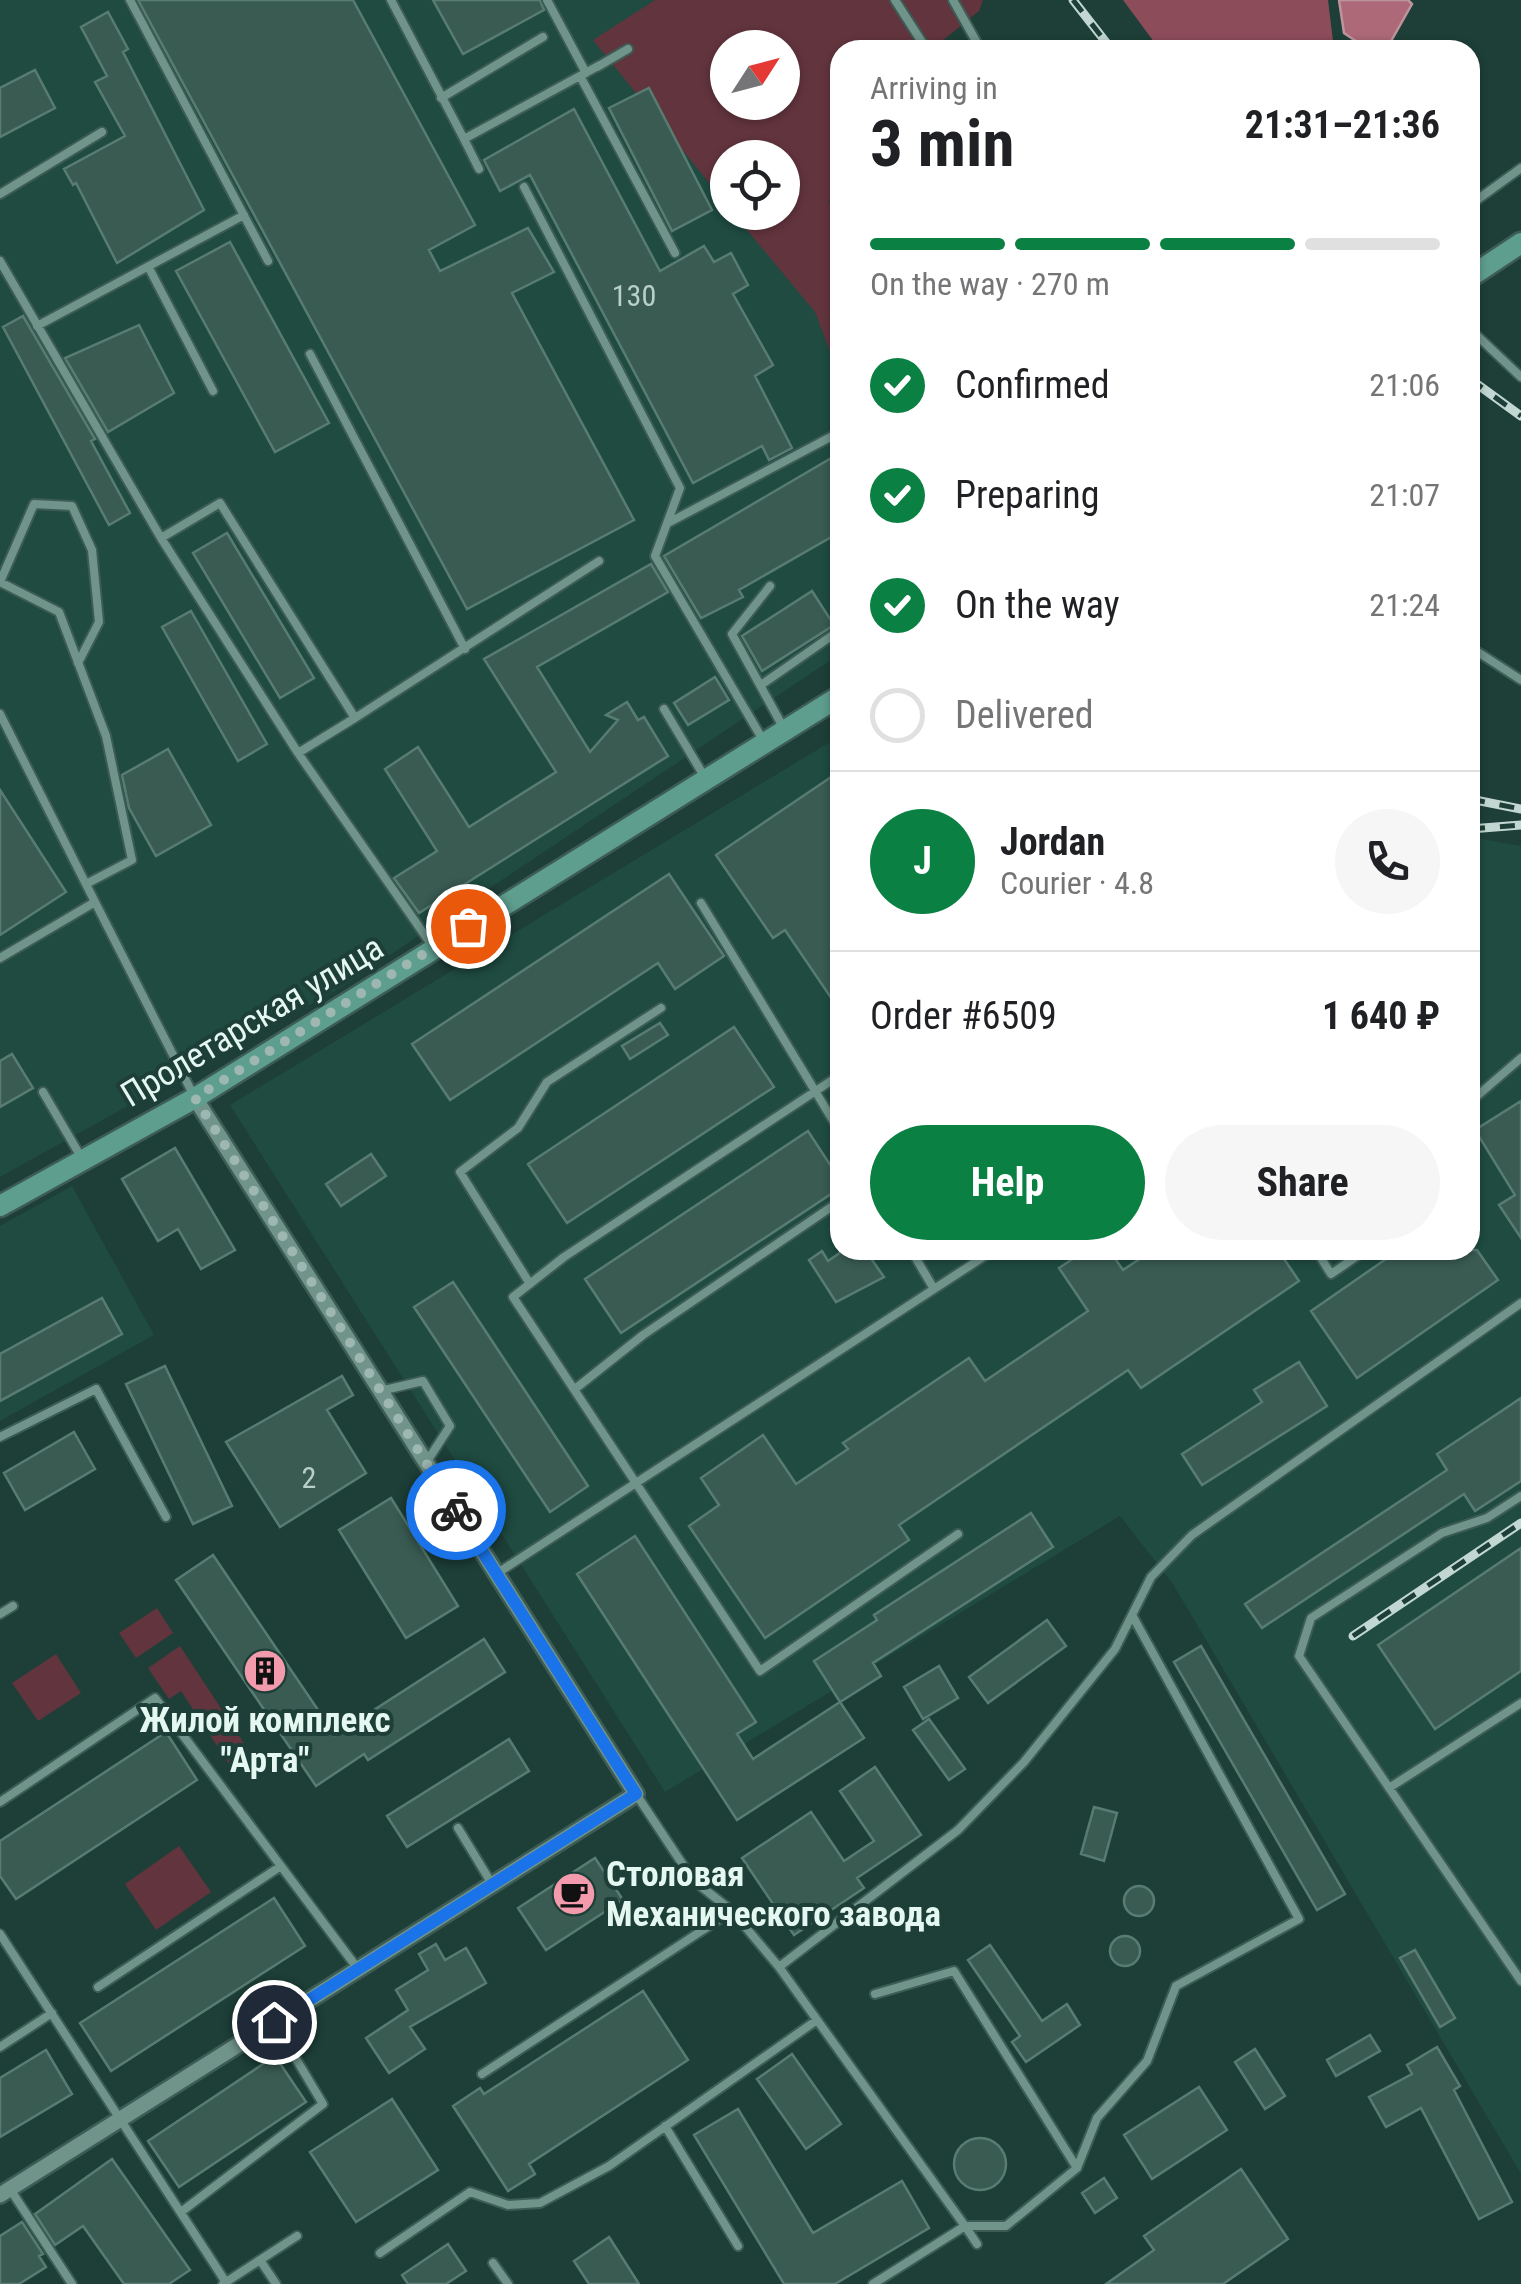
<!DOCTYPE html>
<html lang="en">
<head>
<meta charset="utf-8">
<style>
  :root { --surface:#fff; --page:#f6f6f6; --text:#202124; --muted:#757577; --line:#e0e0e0; --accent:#0b8043 }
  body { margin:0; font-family:"Roboto Condensed",sans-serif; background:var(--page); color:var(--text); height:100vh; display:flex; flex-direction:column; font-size:38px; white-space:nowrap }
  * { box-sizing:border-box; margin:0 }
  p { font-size:32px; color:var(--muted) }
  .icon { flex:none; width:55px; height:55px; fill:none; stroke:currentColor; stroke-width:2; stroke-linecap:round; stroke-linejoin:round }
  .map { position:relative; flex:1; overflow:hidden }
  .sheet { position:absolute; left:830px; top:40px; width:650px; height:1220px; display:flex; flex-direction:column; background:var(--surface); border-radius:30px; box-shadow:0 2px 8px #0004 }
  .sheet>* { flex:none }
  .needle { width:65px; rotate:54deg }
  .buttons { position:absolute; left:710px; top:30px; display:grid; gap:20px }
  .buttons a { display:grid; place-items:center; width:90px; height:90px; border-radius:50%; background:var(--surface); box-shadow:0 2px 8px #0004; font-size:50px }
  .pin { position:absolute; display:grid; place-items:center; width:85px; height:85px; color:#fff; margin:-42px; border:5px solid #fff; border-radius:50%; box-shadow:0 2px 10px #0007 }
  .courier { position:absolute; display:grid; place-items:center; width:100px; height:100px; margin:-50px; border:8px solid #1a73e8; border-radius:50%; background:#fff; color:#222; box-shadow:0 2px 12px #0007 }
  .summary em { font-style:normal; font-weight:700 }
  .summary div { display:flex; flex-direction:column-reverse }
  .summary { display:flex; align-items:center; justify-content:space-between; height:170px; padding:0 40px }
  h1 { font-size:65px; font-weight:700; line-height:75px }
  .bar { display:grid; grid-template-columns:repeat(4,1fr); gap:15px 10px; align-content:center; height:120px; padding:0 40px }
  .bar i { height:12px; border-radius:8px; background:var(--line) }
  .bar .selected { background:var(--accent) }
  .bar p { grid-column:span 4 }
  .line { display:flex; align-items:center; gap:25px; padding:0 40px; border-top:2px solid var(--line) }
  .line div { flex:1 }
  .round { display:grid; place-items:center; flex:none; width:105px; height:105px; border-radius:52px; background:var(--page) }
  ol { padding:0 40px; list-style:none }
  li { display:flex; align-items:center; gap:30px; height:110px }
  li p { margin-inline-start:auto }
  li .icon { padding:10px; border-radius:50%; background:var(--accent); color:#fff; stroke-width:4 }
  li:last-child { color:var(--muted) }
  li i { width:55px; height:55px; border:5px solid var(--line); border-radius:50% }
  .cta { display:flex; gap:20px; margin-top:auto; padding:20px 40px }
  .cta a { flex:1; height:115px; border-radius:60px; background:var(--accent); color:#fff; font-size:40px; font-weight:700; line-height:115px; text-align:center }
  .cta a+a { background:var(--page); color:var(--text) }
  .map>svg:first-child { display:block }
  .built { fill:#1f4b41; fill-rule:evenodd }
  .green { fill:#62343e; fill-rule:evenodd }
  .forest { fill:#8d4c5a }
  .water { fill:#ad6977; stroke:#be949c; stroke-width:2.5 }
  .building { fill:#395b52; stroke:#587c72; stroke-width:2.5 }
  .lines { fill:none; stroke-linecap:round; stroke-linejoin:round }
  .lane-casing { stroke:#3d5c55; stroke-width:12 }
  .street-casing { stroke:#3d5c55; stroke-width:20 }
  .secondary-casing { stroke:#3d5c55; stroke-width:25 }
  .lane { stroke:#70948a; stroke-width:8 }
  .street { stroke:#70948a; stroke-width:15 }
  .secondary { stroke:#5e9e8f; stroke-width:20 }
  .rail-casing { stroke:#c2d7d1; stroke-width:9 }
  .rail { stroke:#1d3f37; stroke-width:5; stroke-dasharray:15; stroke-linecap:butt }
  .done { stroke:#9eb7b0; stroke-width:10; stroke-dasharray:0 18 }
  .route { stroke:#1a73e8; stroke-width:12 }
  .labels { text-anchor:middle; stroke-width:8; stroke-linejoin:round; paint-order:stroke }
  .number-label { font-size:30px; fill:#b9d0c9 }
  .street-label { font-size:35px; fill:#e4f7f1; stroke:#1d3f37 }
  .poi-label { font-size:35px; font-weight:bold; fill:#e4f7f1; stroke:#1d3f37 }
</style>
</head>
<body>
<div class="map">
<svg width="1521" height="2284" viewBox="0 0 1521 2284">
  <rect width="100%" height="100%" fill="#1d3f37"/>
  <!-- built -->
  <path class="built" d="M0 0H709L728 48V102L764 103 840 245V654L342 987 0 1177ZM728 158H782V212H728Z
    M840 736V1250H1470V837L1521 846V2174L1173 1584 1120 1516 665 1792 230 1105Z
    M72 1186 154 1335 0 1421V1226Z"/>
  <!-- green -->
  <path class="green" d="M655 0H983L979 11 931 50H840V193L829 201 840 230V378L815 312 733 213 782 212V158H728L727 205 593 40ZM728 48H782V102H728Z
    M157 1608 173 1633 136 1658 119 1633Z
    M180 1646 253 1757 233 1770 181 1691 169 1699 148 1668Z
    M56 1654 81 1693 38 1721 12 1683Z
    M179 1846 211 1892 156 1930 125 1884Z"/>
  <!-- forest -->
  <path class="forest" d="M1123 0H1328L1333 41 1342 50H1160Z"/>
  <!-- water -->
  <path class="water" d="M1339 0H1408L1412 4 1386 50H1369L1344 33Z"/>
  <!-- building -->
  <path class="building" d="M138 0H353L475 225 429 250 440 271 528 228 554 272 512 293 634 520 467 609Z
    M433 0H540L544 10 463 54Z
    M108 12 128 49 123 52 204 210 117 263 76 183 73 185 64 169 125 136 95 82 107 76 81 27Z
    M35 70 55 108 0 137V88Z
    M649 88 712 210 672 231 609 108Z
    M574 109 660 271 704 246 714 262 731 253 748 285 733 294 773 365 755 376 792 448 769 460 762 446 693 483 530 175 500 191 484 160Z
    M230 242 329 423 275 452 176 271Z
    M23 316 95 439 91 441 130 513 109 525 3 327Z
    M139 325 174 393 108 432 65 358Z
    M840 453V532L739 590 743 597 701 618 664 556Z
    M227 533 314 678 280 698 193 553Z
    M651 564 668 592 537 667 590 752 618 720 606 715 627 702 638 720 644 717 668 756 419 913 394 878 437 851 385 769 418 747 469 827 556 772 484 659Z
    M812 591 834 625 762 671 742 636Z
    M191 611 267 744 238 761 162 627Z
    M715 677 729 700 688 725 674 703Z
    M168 749 211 825 156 856 129 808 122 775Z
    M840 771V1011L785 930 773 938 716 855Z
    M0 790 66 892 0 935Z
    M669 874 724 956 675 989 658 963 450 1100 412 1044Z
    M660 1023 668 1035 630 1059 622 1046Z
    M734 1027 774 1087 567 1223 528 1164Z
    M12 1054 33 1088 0 1107V1061Z
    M1521 1101V1238L1499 1205 1515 1195 1475 1130Z
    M808 1131 840 1180V1188L621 1333 585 1279Z
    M175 1148 235 1250 201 1269 178 1229 158 1241 122 1179Z
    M371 1154 386 1176 341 1206 326 1184Z
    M844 1250H865L884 1277 836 1302 809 1260 822 1251 828 1261Z
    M1086 1250H1109L1123 1270 1153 1250H1278L1299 1281 1141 1388 1128 1370 899 1525 909 1540 765 1638 689 1526 719 1505 701 1478 763 1435 796 1484 848 1449 843 1443 969 1358 985 1381 1088 1311 1059 1268Z
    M1399 1250H1477L1498 1280 1357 1378 1311 1311Z
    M453 1282 588 1486 550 1512 414 1307Z
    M102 1298 122 1334 0 1401V1354Z
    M1299 1362 1327 1406 1202 1485 1182 1454 1262 1402 1254 1390Z
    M165 1366 232 1506 193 1524 126 1384Z
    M342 1376 353 1395 327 1410 366 1473 280 1527 226 1442Z
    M1521 1398V1481L1475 1511 1464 1494 1262 1628 1245 1604 1447 1470 1437 1454Z
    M74 1432 95 1469 25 1510 4 1473Z
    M391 1498 458 1606 406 1638 339 1530Z
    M1031 1513 1053 1547 873 1663 881 1676 840 1702 814 1661 877 1620 874 1615Z
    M635 1536 756 1722 737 1734 753 1759 840 1702 864 1738 737 1820 577 1574Z
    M1521 1548V1671L1435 1729 1378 1645Z
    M213 1555 335 1735 484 1639 505 1672 368 1760 364 1754 316 1786 176 1580Z
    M1047 1620 1066 1646 988 1703 969 1677Z
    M1201 1646 1345 1894 1317 1910 1174 1662Z
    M939 1666 958 1698 923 1719 904 1687Z
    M929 1719 965 1769 949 1780 913 1730Z
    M166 1732 197 1780 16 1899 0 1876V1841Z
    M509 1739 529 1771 407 1847 387 1816Z
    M875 1767 921 1835 857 1878 864 1888 794 1935 742 1858 811 1812 844 1861 874 1841 840 1791Z
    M1094 1807 1117 1813 1104 1861 1081 1854Z
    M595 1858 623 1900 546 1950 518 1908Z
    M1124 1901a15 15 0 1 1 30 0a15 15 0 1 1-30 0Z
    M274 1898 305 1946 111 2071 80 2023Z
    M1110 1951a15 15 0 1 1 30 0a15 15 0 1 1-30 0Z
    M436 1944 445 1960 466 1948 486 1983 410 2027 425 2049 389 2073 366 2038 408 2010 396 1990 428 1970 419 1954Z
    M990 1945 1042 2021 1067 2004 1080 2025 1026 2062 1012 2042 1020 2036 968 1960Z
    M1415 1950 1455 2018 1440 2027 1400 1958Z
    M643 1991 688 2060 529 2164 535 2174 508 2191 453 2106 480 2088 484 2094Z
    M1370 2035 1380 2051 1336 2076 1327 2060Z
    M1437 2047 1460 2086 1454 2090 1512 2202 1479 2219 1421 2108 1386 2127 1369 2097 1412 2074 1407 2065Z
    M1255 2049 1285 2096 1265 2109 1235 2062Z
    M46 2050 72 2094 0 2137V2078Z
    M792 2054 841 2124 806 2149 757 2079Z
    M275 2056 306 2102 179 2187 148 2141Z
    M1199 2087 1227 2130 1152 2179 1124 2135Z
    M392 2099 438 2170 356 2222 310 2152Z
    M738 2109 813 2233 902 2181 929 2228 835 2284H784L694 2135Z
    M954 2164a26 26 0 1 1 52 0a26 26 0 1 1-52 0Z
    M112 2159 190 2270 169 2284H124L83 2226 55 2245 35 2214Z
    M1241 2169 1288 2239 1223 2284H1106L1154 2250 1144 2236Z
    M1104 2178 1117 2198 1095 2213 1082 2193Z
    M22 2222 43 2254 39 2256 46 2267 19 2284H0V2236Z
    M609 2237 639 2284H589L574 2261Z
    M448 2244 466 2271 446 2284H408L402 2275Z"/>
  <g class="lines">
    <!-- lane casing -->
    <g class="lane-casing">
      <path id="lane" d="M130 0 268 261
        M391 0 464 139 600 65
        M547 0 586 73
        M895 0 927 50
        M953 0 981 50
        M597 67 628 49
        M580 76 675 253
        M441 98 543 37
        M464 139 479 169
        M524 187 680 488 655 556 763 740
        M0 194 102 132
        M1470 205 1521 168
        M0 261 161 538
        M149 268 213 391
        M37 326 244 215
        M1470 329 1521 377
        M310 354 465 649
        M668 523 840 432
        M839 545 840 547
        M770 586 732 634 783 727
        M1470 647 1521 680
        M78 663 99 622 92 550 72 506 34 504 0 582 59 612 106 736 132 860 86 884
        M761 685 840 630
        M664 709 704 776
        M0 714 95 902 0 958
        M355 718 599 561
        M298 753 161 538 220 503 355 718 298 753 433 947
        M95 902 195 1098
        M701 903 840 1132
        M840 1075 564 1257 513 1297 760 1671 958 1534
        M43 1092 81 1157
        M1470 1102 1521 1058
        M911 1250 934 1289
        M1316 1250 1331 1274 1366 1250
        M530 1284 460 1172 518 1128 547 1082 661 1008
        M575 1389 643 1335 840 1201
        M380 1391 423 1381 450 1426 426 1463
        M0 1437 96 1389 166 1517
        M1521 1496 1487 1518 1442 1533 1311 1618 1299 1656 1521 1981
        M496 1574 994 1250
        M0 1614 13 1606
        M1389 1788 1521 1703
        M636 1794 693 1880 732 1911 779 1967 965 2226 873 2284
        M0 1802 155 1698 358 1969
        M458 1828 492 1884
        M0 1934 227 2284
        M779 1967 958 1830 1024 1762 1115 1649 1151 1577 1192 1535 1521 1303
        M98 1987 281 1866
        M875 1994 954 1971 1077 2168
        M0 2047 52 2013
        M482 2074 732 1911
        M665 2126 738 2246
        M10 2189 72 2284
        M181 2212 323 2104 274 2022
        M977 2244 965 2226H1006L1077 2168 1097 2118 1147 2061 1176 1986 1299 1919 1132 1615
        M380 2253 470 2192 508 2205 540 2203 609 2166 817 2020
        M260 2260 276 2284
        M493 2263 508 2284
        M223 2284 297 2236"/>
    </g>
    <!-- street casing -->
    <g class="street-casing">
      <path id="street" d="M0 2195 636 1794 195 1098"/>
    </g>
    <!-- secondary casing -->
    <g class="secondary-casing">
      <path id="secondary" d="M1470 277 1521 243
        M0 1206 195 1098 840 696"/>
    </g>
    <!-- lane -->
    <use href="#lane" class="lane"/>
    <!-- street -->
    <use href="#street" class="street"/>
    <!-- secondary -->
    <use href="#secondary" class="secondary"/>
    <!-- rail casing -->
    <g class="rail-casing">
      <path id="rail" d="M1073 0 1112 50
        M1470 346 1475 349
        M1470 379 1521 416
        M1470 799 1521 809
        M1470 829 1521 825
        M1353 1636 1521 1523"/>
    </g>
    <!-- rail -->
    <use href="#rail" class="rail"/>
  </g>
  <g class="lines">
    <!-- done -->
    <path class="done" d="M456 1510 195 1098 468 926"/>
    <!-- route -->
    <path class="route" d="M274 2022 636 1794 456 1510"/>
  </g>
  <!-- icons -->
  <defs>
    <g id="building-disc" transform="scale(2.25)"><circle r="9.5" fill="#f39aac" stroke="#1d3f37"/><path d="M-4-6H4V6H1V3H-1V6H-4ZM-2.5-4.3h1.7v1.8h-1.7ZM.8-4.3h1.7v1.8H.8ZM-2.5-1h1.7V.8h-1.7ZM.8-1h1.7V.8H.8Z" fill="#111"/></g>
    <g id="cafe-disc" transform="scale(2.25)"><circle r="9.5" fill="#f39aac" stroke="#1d3f37"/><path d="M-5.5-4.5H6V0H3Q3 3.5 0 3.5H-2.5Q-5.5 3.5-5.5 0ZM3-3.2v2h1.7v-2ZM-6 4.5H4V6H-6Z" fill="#111"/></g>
  </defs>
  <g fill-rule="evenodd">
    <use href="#building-disc" x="265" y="1671"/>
    <use href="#cafe-disc" x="574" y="1894"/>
  </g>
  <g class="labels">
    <!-- number labels -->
    <g class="number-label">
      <text x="634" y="306">130</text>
      <text x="309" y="1488">2</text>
    </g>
    <!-- street labels -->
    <g class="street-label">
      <text transform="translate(252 1021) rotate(-31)" y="12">Пролетарская улица</text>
    </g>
    <!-- poi labels -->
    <g class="poi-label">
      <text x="265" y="1732">Жилой комплекс<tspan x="265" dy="40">"Арта"</tspan></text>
      <text x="606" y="1886" text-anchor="start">Столовая<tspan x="606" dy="40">Механического завода</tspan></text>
    </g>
  </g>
</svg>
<div class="buttons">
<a><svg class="needle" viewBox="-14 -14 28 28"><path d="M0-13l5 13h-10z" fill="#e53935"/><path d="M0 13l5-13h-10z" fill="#757577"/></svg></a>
<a><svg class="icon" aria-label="locate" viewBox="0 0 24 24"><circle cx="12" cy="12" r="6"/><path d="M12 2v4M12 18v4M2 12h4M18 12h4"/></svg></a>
</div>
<div class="pin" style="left:468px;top:926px;background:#ea580c"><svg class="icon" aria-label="bag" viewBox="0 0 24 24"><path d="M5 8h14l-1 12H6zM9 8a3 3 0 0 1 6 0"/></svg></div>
<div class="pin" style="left:274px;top:2022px;background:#1f2937"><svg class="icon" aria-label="home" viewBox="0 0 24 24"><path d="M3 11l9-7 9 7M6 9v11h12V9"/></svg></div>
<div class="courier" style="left:456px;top:1510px"><svg class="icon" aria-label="bike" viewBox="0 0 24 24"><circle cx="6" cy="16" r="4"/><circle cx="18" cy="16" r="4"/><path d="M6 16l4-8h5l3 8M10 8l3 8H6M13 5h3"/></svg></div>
<section class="sheet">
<div class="summary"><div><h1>3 min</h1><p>Arriving in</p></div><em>21:31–21:36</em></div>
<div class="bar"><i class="selected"></i><i class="selected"></i><i class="selected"></i><i></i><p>On the way · 270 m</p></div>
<ol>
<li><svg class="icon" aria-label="check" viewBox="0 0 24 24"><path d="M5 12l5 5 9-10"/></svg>Confirmed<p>21:06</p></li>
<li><svg class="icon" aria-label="check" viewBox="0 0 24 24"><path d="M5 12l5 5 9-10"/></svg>Preparing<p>21:07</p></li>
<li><svg class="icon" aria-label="check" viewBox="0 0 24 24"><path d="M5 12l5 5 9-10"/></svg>On the way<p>21:24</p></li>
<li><i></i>Delivered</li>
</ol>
<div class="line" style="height:180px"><b class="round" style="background:var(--accent);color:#fff">J</b><div><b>Jordan</b><p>Courier · 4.8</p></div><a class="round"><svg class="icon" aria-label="phone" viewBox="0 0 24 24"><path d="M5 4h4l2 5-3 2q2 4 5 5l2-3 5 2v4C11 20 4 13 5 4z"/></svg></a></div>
<div class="line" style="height:130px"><div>Order #6509</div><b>1 640 ₽</b></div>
<div class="cta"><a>Help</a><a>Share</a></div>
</section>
</div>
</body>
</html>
